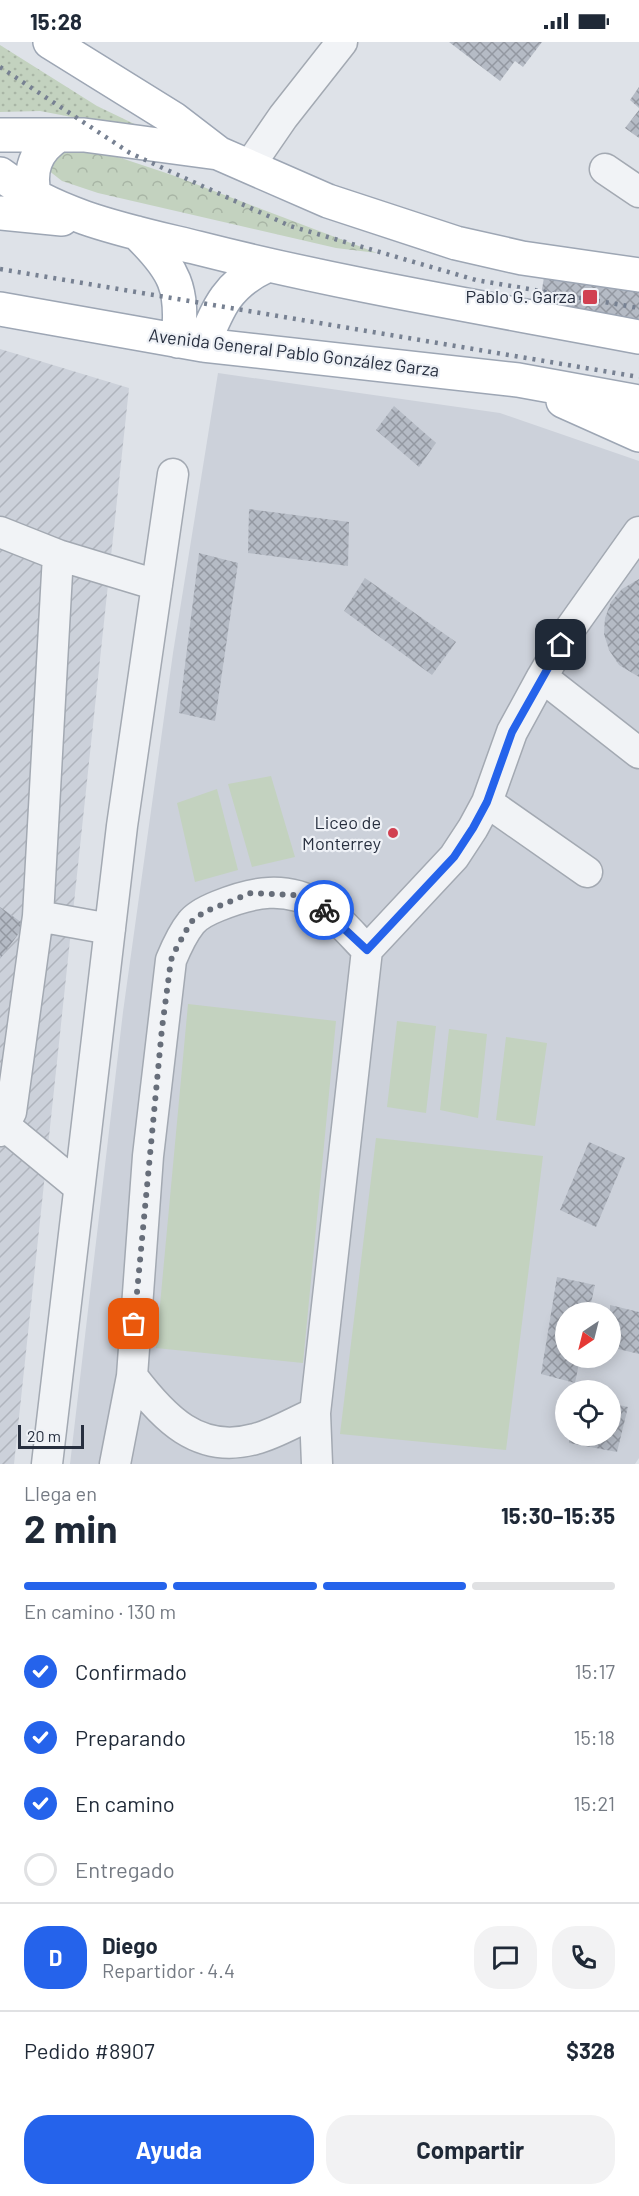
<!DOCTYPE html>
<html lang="es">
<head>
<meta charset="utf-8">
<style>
  :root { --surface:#fff; --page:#f2f2f3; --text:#1f2937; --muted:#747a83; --line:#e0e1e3; --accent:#2563eb }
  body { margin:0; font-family:Barlow,sans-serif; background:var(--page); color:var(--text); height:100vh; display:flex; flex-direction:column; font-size:22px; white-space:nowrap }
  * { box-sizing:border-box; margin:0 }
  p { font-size:20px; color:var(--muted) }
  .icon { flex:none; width:33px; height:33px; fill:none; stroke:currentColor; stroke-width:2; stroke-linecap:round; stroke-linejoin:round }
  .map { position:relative; height:1422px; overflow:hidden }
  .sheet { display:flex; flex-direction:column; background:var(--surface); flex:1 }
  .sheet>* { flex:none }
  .needle { width:39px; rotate:215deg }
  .buttons { position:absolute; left:555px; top:1260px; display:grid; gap:12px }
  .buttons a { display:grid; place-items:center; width:66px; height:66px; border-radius:50%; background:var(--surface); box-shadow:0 3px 15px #0003; font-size:30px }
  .scale { position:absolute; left:18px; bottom:15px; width:66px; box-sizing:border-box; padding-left:6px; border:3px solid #272f3f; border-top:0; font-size:16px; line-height:21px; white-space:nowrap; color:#272f3f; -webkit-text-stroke:4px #eef1f6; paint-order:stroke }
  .pin { position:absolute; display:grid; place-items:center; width:51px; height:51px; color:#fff; margin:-26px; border-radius:12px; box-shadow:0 3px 9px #0006 }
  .courier { position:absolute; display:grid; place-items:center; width:60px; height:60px; margin:-30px; border:4px solid #2563eb; border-radius:50%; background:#fff; color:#222; box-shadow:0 2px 8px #0007 }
  .summary em { font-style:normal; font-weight:700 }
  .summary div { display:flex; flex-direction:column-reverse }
  .summary { display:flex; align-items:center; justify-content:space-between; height:102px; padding:0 24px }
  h1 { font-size:39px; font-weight:700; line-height:45px }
  .bar { display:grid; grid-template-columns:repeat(4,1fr); gap:9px 6px; align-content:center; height:72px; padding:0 24px }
  .bar i { height:8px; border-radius:4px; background:var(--line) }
  .bar .current { background:var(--accent) }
  .bar p { grid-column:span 4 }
  .line { display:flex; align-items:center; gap:15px; padding:0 24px; border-top:2px solid var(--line) }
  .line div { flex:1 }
  .round { display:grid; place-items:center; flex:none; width:63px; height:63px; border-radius:24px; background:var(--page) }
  ol { padding:0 24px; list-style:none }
  li { display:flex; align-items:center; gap:18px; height:66px }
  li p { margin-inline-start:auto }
  li .icon { padding:6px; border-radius:50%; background:var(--accent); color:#fff; stroke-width:4 }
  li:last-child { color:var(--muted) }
  li i { width:33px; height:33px; border:3px solid var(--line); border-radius:50% }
  .cta { display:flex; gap:12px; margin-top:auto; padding:12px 24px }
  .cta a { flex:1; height:69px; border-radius:24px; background:var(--accent); color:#fff; font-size:24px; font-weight:700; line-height:69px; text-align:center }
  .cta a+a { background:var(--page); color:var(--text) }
  .status { display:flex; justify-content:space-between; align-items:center; height:42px; padding:0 30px; background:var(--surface); direction:ltr }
  .status svg { height:16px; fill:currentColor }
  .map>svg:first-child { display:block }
  .built { fill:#ccd1da; fill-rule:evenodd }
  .industrial { fill:url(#industrial-furrows) }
  .grass { fill:url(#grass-dots) }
  .park { fill:url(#park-crowns) }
  .pitch { fill:#c3d2bf }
  .building { fill:url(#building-cross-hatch) }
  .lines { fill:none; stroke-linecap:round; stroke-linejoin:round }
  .minor-casing { stroke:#a3a9b2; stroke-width:33 }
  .major-casing { stroke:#9da6b4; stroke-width:36 }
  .minor { stroke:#f1f3f6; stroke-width:30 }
  .major { stroke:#fff; stroke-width:33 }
  .rail { stroke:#778192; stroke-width:4.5; stroke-dasharray:3 6; stroke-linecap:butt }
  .done { stroke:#676e7a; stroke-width:6; stroke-dasharray:0 10.8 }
  .route { stroke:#2563eb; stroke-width:8 }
  .poi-dot { fill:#d14051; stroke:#eef1f6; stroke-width:2 }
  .labels { text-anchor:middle; stroke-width:4.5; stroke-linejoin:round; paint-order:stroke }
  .poi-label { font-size:18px; fill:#272f3f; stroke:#eef1f6; text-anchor:end }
  .street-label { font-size:18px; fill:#272f3f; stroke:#eef1f6 }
</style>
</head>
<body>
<div class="status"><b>15:28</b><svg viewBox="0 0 49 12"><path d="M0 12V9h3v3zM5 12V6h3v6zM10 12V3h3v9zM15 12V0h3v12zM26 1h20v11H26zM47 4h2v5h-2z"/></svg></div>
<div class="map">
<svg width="639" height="1422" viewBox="0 0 639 1422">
  <defs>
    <pattern id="industrial-furrows" width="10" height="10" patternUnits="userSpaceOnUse" patternTransform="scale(1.5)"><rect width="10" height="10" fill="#ccd1da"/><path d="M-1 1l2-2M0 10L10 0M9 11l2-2" fill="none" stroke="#afb4bc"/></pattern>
    <pattern id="grass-dots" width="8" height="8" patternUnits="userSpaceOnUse" patternTransform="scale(1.5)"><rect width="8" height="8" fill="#c3d2bf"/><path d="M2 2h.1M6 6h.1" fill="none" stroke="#a8b5a5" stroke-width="1.8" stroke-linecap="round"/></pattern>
    <pattern id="park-crowns" width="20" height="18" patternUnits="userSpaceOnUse" patternTransform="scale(1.5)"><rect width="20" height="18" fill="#c3d2bf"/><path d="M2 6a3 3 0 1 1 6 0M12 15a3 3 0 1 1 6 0" fill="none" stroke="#a8b5a5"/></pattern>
    <pattern id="building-cross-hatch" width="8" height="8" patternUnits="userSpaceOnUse" patternTransform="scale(1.5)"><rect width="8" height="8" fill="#b5bbc5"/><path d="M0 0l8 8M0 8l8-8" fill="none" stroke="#9398a1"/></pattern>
  </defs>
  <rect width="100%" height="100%" fill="#dee2e8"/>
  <!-- built -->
  <path class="built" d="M218 331 500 371 639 419V1416L635 1422H70L123 970 173 611ZM566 1270H610V1316H566ZM566 1348H610V1394H566Z"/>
  <!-- industrial -->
  <path class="industrial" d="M0 307 129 346 14 1422H0Z"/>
  <!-- grass -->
  <path class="grass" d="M0 3 97 64 151 90 40 69 0 70Z"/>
  <!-- park -->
  <path class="park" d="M70 106 103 110 172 133 377 211 336 206 98 151 62 139 48 128 50 117Z"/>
  <!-- pitch -->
  <path class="pitch" d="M271 734 295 815 252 825 228 742Z
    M217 747 238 828 195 840 177 761Z
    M188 962 336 979 303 1321 156 1306Z
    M397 979 436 984 426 1071 387 1065Z
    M449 987 487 992 478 1076 440 1068Z
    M506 995 547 1001 535 1084 496 1078Z
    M376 1096 543 1114 506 1408 340 1392Z"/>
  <!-- building -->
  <path class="building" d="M449 0H542L523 25 515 19 500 39Z
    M639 45V66L630 58Z
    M639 68V96L625 86Z
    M546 224 639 241V288L538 270Z
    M394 364 436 401 419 425 376 388Z
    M249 467 349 480 348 524 248 511Z
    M199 511 238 521 215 679 179 671Z
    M365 536 456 600 432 633 344 569Z
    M639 537V635L619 623 609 608 604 592 605 576 611 560 622 547Z
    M0 865 25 883 0 917Z
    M589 1100 625 1116 596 1185 560 1168Z
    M557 1235 595 1243 589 1270H566V1316H580L575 1341 541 1332Z
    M610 1263 639 1270V1312L610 1305Z
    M610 1361 628 1365 617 1410 569 1401 570 1394H610Z"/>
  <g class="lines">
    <!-- minor casing -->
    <g class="minor-casing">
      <path id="minor" d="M250 123 283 75 342 0
        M605 127 639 150
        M0 490 58 513
        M639 490 570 587 542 635 639 711
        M487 760 587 830
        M38 874 58 513 157 543
        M5 1084 79 1145
        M0 1089 11 1070 38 874 110 887
        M132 1334C163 1375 198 1413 255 1397 275 1392 296 1379 315 1371
        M47 1422 122 784 173 432
        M115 1422 132 1334 148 1114 171 918C176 906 182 892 191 881 197 873 208 868 218 864 252 850 286 843 320 864 338 875 352 893 367 908
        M317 1422 315 1371 367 908 454 815 473 786 487 760 512 690 542 635"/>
    </g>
    <!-- major casing -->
    <g class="major-casing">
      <path id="major" d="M50 0 174 77 217 110
        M0 93H84L218 111 328 159 456 201 522 216 639 233
        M0 132C59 176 128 189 198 206 343 243 492 267 639 295
        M35 156C28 129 35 108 59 93
        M0 171 62 177
        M137 191C175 228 184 246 178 299
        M0 267 203 303 518 338 639 360
        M203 303C218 266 227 242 266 224
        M563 359 639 393"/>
    </g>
    <!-- minor -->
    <use href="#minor" class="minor"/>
    <!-- major -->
    <use href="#major" class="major"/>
    <!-- rail -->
    <path class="rail" d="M0 25 130 111 290 184 476 238 639 266
      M0 227 639 335"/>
  </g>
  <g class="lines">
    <!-- done -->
    <path class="done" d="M134 1282 162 986 171 918 177 905 191 880 204 870 251 851 295 853 324 868"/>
    <!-- route -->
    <path class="route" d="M324 868 367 908 454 815 473 786 487 760 512 690 561 603"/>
  </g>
  <!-- markers -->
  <g class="poi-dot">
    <rect x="582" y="247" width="16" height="16" rx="3"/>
    <circle cx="393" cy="791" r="6"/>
  </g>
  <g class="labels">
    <!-- poi labels -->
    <g class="poi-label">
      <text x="576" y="261">Pablo G. Garza</text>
      <text x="381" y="787">Liceo de<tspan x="381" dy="21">Monterrey</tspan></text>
    </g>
    <!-- street labels -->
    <g class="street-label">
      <text transform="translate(294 311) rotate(7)" y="6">Avenida General Pablo González Garza</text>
    </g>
  </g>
</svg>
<div class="buttons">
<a><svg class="needle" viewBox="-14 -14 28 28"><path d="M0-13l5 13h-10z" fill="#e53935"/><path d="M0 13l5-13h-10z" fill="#747a83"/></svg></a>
<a><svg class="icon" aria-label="locate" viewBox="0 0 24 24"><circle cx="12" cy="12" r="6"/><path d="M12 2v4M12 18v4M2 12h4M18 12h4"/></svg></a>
</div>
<div class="scale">20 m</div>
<div class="pin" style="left:134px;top:1282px;background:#ea580c"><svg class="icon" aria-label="bag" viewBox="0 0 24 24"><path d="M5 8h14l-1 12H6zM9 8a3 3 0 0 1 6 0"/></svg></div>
<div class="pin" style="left:561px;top:603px;background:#1f2937"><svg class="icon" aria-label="home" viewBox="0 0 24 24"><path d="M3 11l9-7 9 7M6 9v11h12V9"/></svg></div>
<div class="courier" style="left:324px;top:868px"><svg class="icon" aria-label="bike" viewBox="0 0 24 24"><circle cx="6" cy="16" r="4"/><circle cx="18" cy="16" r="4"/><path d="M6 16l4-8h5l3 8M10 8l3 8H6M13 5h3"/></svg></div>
</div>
<section class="sheet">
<div class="summary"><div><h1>2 min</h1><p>Llega en</p></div><em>15:30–15:35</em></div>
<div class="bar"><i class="current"></i><i class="current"></i><i class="current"></i><i></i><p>En camino · 130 m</p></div>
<ol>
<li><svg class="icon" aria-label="check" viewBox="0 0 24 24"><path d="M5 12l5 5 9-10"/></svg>Confirmado<p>15:17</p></li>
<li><svg class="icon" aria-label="check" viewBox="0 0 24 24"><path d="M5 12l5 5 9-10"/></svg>Preparando<p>15:18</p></li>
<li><svg class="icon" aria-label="check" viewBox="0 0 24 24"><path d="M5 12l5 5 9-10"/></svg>En camino<p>15:21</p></li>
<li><i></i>Entregado</li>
</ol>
<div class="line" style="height:108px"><b class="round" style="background:var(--accent);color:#fff">D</b><div><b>Diego</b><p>Repartidor · 4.4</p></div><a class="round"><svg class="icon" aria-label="chat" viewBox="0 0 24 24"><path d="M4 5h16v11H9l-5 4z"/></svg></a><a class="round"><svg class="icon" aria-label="phone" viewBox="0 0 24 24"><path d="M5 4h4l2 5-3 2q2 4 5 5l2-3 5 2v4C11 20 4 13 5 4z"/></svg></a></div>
<div class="line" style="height:78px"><div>Pedido #8907</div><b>$328</b></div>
<div class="cta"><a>Ayuda</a><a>Compartir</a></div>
</section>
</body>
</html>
